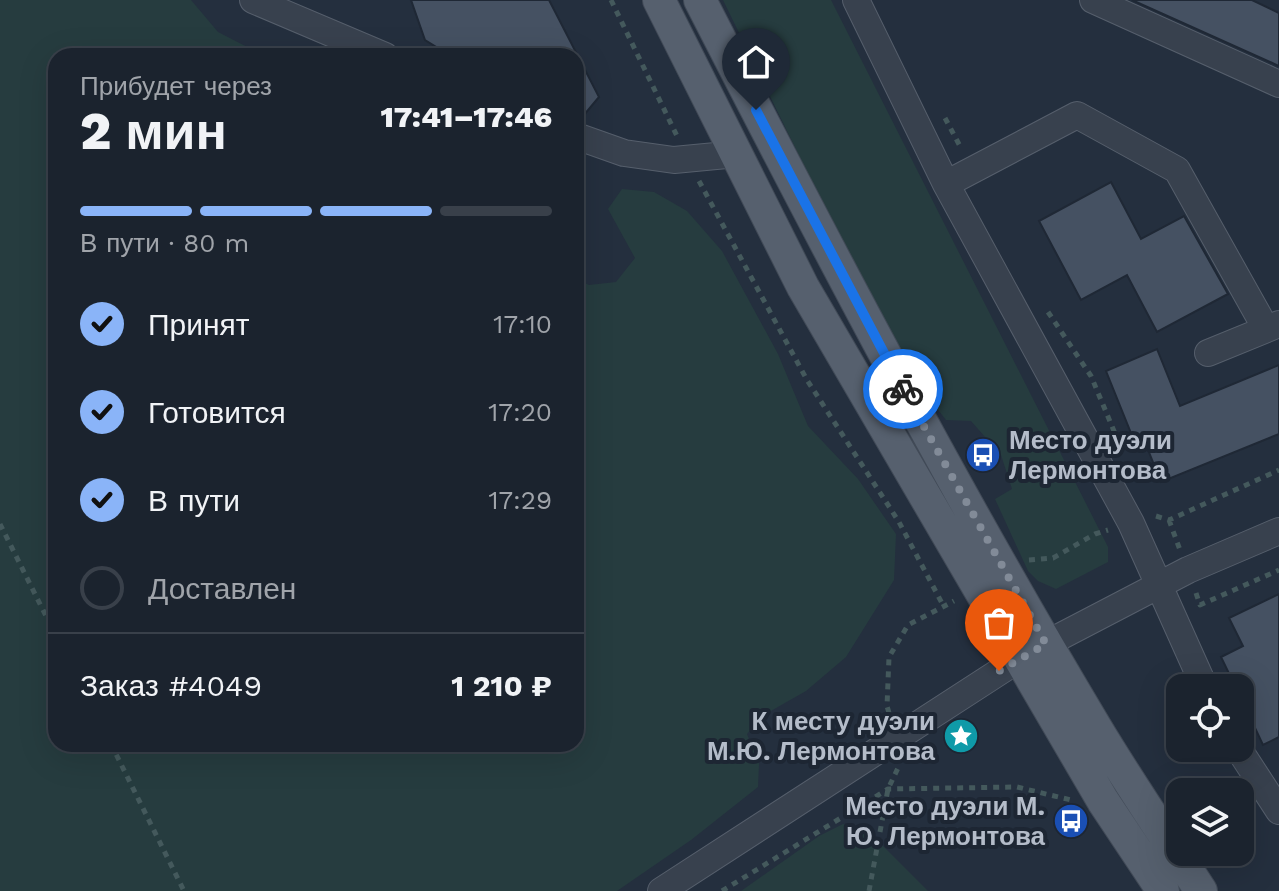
<!DOCTYPE html>
<html lang="ru">
<head>
<meta charset="utf-8">
<style>
  :root { --surface:#1b232e; --page:#242b36; --text:#f1f3f6; --muted:#a0a4aa; --line:#39404a; --accent:#8ab4f8 }
  body { margin:0; font-family:"Work Sans",sans-serif; background:var(--page); color:var(--text); height:100vh; display:flex; flex-direction:column; font-size:30px; white-space:nowrap }
  * { box-sizing:border-box; margin:0 }
  p { font-size:26px; color:var(--muted) }
  .icon { flex:none; width:44px; height:44px; fill:none; stroke:currentColor; stroke-width:2; stroke-linecap:round; stroke-linejoin:round }
  .map { position:relative; flex:1; overflow:hidden }
  .details { position:absolute; left:48px; top:48px; width:536px; height:704px; display:flex; flex-direction:column; background:var(--surface); border-radius:24px; box-shadow:0 8px 32px #0002,0 0 0 2px var(--line) }
  .details>* { flex:none }
  .fabs { position:absolute; left:1166px; top:674px; display:grid; gap:16px }
  .fabs a { display:grid; place-items:center; width:88px; height:88px; border-radius:16px; background:var(--surface); box-shadow:0 8px 32px #0002,0 0 0 2px var(--line); font-size:40px }
  .pin { position:absolute; display:grid; place-items:center; width:68px; height:68px; color:#fff; margin:-82px -34px; border-radius:50% 50% 50% 0; rotate:-45deg; box-shadow:0 0 8px #0007 }
  .pin .icon { rotate:45deg }
  .courier { position:absolute; display:grid; place-items:center; width:80px; height:80px; margin:-40px; border:6px solid #1a73e8; border-radius:50%; background:#fff; color:#222; box-shadow:0 2px 10px #0007 }
  .headline em { font-style:normal; font-weight:800 }
  .headline div { display:flex; flex-direction:column-reverse }
  .headline { display:flex; align-items:center; justify-content:space-between; height:136px; padding:0 32px }
  h1 { font-size:52px; font-weight:800; line-height:60px }
  .bar { display:grid; grid-template-columns:repeat(4,1fr); gap:12px 8px; align-content:center; height:96px; padding:0 32px }
  .bar i { height:10px; border-radius:6px; background:var(--line) }
  .bar .current { background:var(--accent) }
  .bar p { grid-column:span 4 }
  .line { display:flex; align-items:center; gap:20px; padding:0 32px; border-top:2px solid var(--line) }
  .line div { flex:1 }
  ol { padding:0 32px; list-style:none }
  li { display:flex; align-items:center; gap:24px; height:88px }
  li p { margin-inline-start:auto }
  li .icon { padding:8px; border-radius:50%; background:var(--accent); color:#111; stroke-width:4 }
  li:last-child { color:var(--muted) }
  li i { width:44px; height:44px; border:4px solid var(--line); border-radius:50% }
  .map>svg:first-child { display:block }
  .green { fill:#263c3f }
  .building { fill:#455162; stroke:#1f2835; stroke-width:2 }
  .lines { fill:none; stroke-linecap:round; stroke-linejoin:round }
  .minor-casing { stroke:#565f6c; stroke-width:28 }
  .major-casing { stroke:#414a57; stroke-width:34 }
  .path { stroke:#44595c; stroke-width:5; stroke-dasharray:6 6; stroke-linecap:butt }
  .minor { stroke:#38414e; stroke-width:26 }
  .major { stroke:#56606e; stroke-width:32 }
  .done { stroke:#828b98; stroke-width:8; stroke-dasharray:0 14.4 }
  .route { stroke:#1a73e8; stroke-width:10 }
  .labels { text-anchor:middle; stroke-width:8; stroke-linejoin:round; paint-order:stroke }
  .poi-label { font-size:26px; font-weight:bold; fill:#b4bcc9; stroke:#1d2633; text-anchor:end }
</style>
</head>
<body>
<div class="map">
<svg width="1279" height="891" viewBox="0 0 1279 891">
  <rect width="100%" height="100%" fill="#242f3e"/>
  <!-- green -->
  <path class="green" d="M0 0H191L218 32 261 54 322 48 338 56H56V744H576V279L589 285 616 282 635 258 608 209 622 189 654 192 687 211 722 251 778 354 808 426 858 479 896 534 894 580 846 657 806 691 762 716 747 734 759 764 758 787 691 840 617 891H0Z
    M723 0H831L1108 547V562L1056 589 1038 581 1028 571 995 499 1012 489 1001 455 971 421 946 420 911 375 808 174Z
    M843 824 866 829 928 891H741L819 836Z"/>
  <!-- building -->
  <path class="building" d="M411 0H549L599 97 579 121 576 120V56H451L425 40Z
    M1132 0H1252L1279 13V66Z
    M1111 182 1141 239 1184 216 1228 294 1157 332 1127 275 1081 300 1039 221Z
    M1157 349 1180 406 1279 365V434L1161 482 1142 435 1133 438 1106 371Z
    M1279 594V737L1263 745 1240 696V688H1236L1221 657 1243 646 1229 618Z"/>
  <g class="lines">
    <!-- minor casing -->
    <g class="minor-casing">
      <path id="minor" d="M253 0 385 56
        M856 0 946 184 1131 523 1205 688
        M1093 0 1279 84
        M576 136 624 153 674 160 737 154
        M946 184 1077 115 1177 170 1266 329
        M1208 353 1279 324
        M1046 644 1188 570 1279 531
        M1238 748 1279 811
        M661 891 1019 659"/>
    </g>
    <!-- major casing -->
    <g class="major-casing">
      <path id="major" d="M659 0 803 287 1103 801 1163 891
        M700 0C826 246 954 491 1096 728 1129 783 1166 837 1201 891"/>
    </g>
    <!-- path -->
    <path class="path" d="M611 0 677 136
      M945 118 961 148
      M699 181 807 380 899 522 944 607
      M1048 312 1091 376 1119 443
      M1156 516 1169 520 1279 470
      M1169 520 1180 550
      M0 524 56 636
      M1029 560 1053 558 1095 534 1108 530
      M1196 593 1200 605 1279 570
      M889 713 887 706 889 657 908 625 954 601
      M111 744 184 891
      M722 891 888 789 1017 787 1071 800
      M869 891 888 789 898 768"/>
    <!-- minor -->
    <use href="#minor" class="minor"/>
    <!-- major -->
    <use href="#major" class="major"/>
  </g>
  <g class="lines">
    <!-- done -->
    <path class="done" d="M903 389 1046 644 999 671"/>
    <!-- route -->
    <path class="route" d="M756 110 903 389"/>
  </g>
  <!-- icons -->
  <defs>
    <g id="bus-disc" transform="scale(1.8)"><circle r="9.5" fill="#1a4fb4" stroke="#1d2633"/><path d="M-5-6H5V4H4V6H2V4H-2V6H-4V4H-5ZM-3.5-4V0h7V-4ZM-3.5 1.2v1.5H-2V1.2ZM2 1.2v1.5H3.5V1.2Z" fill="#fff"/></g>
    <g id="sight-disc" transform="scale(1.8)"><circle r="9.5" fill="#0f9aa8" stroke="#1d2633"/><path d="M0-6L1.8-2.2L6-1.7L2.9 1.2L3.7 5.4L0 3.3L-3.7 5.4L-2.9 1.2L-6-1.7L-1.8-2.2Z" fill="#fff"/></g>
  </defs>
  <g fill-rule="evenodd">
    <use href="#bus-disc" x="983" y="455"/>
    <use href="#sight-disc" x="961" y="736"/>
    <use href="#bus-disc" x="1071" y="821"/>
  </g>
  <g class="labels">
    <!-- poi labels -->
    <g class="poi-label">
      <text x="1009" y="449" text-anchor="start">Место дуэли<tspan x="1009" dy="30">Лермонтова</tspan></text>
      <text x="935" y="730">К месту дуэли<tspan x="935" dy="30">М.Ю. Лермонтова</tspan></text>
      <text x="1045" y="815">Место дуэли М.<tspan x="1045" dy="30">Ю. Лермонтова</tspan></text>
    </g>
  </g>
</svg>
<div class="fabs">
<a><svg class="icon" aria-label="locate" viewBox="0 0 24 24"><circle cx="12" cy="12" r="6"/><path d="M12 2v4M12 18v4M2 12h4M18 12h4"/></svg></a>
<a><svg class="icon" aria-label="layers" viewBox="0 0 24 24"><path d="M12 4l9 5-9 5-9-5zM3 14l9 5 9-5"/></svg></a>
</div>
<div class="pin" style="left:999px;top:671px;background:#ea580c"><svg class="icon" aria-label="bag" viewBox="0 0 24 24"><path d="M5 8h14l-1 12H6zM9 8a3 3 0 0 1 6 0"/></svg></div>
<div class="pin" style="left:756px;top:110px;background:#1f2937"><svg class="icon" aria-label="home" viewBox="0 0 24 24"><path d="M3 11l9-7 9 7M6 9v11h12V9"/></svg></div>
<div class="courier" style="left:903px;top:389px"><svg class="icon" aria-label="bike" viewBox="0 0 24 24"><circle cx="6" cy="16" r="4"/><circle cx="18" cy="16" r="4"/><path d="M6 16l4-8h5l3 8M10 8l3 8H6M13 5h3"/></svg></div>
<section class="details">
<div class="headline"><div><h1>2 мин</h1><p>Прибудет через</p></div><em>17:41–17:46</em></div>
<div class="bar"><i class="current"></i><i class="current"></i><i class="current"></i><i></i><p>В пути · 80 m</p></div>
<ol>
<li><svg class="icon" aria-label="check" viewBox="0 0 24 24"><path d="M5 12l5 5 9-10"/></svg>Принят<p>17:10</p></li>
<li><svg class="icon" aria-label="check" viewBox="0 0 24 24"><path d="M5 12l5 5 9-10"/></svg>Готовится<p>17:20</p></li>
<li><svg class="icon" aria-label="check" viewBox="0 0 24 24"><path d="M5 12l5 5 9-10"/></svg>В пути<p>17:29</p></li>
<li><i></i>Доставлен</li>
</ol>
<div class="line" style="height:104px"><div>Заказ #4049</div><b>1 210 ₽</b></div>
</section>
</div>
</body>
</html>
